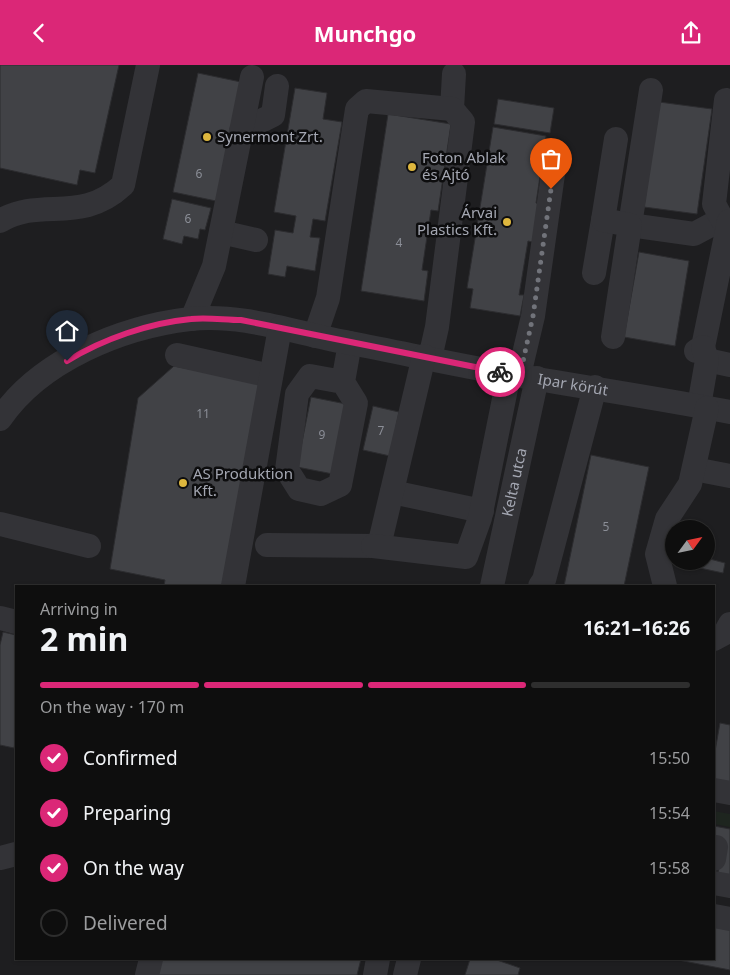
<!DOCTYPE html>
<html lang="en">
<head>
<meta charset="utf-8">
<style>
  :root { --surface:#0e0e0e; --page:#171717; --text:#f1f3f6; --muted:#9b9c9e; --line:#2e2e2e; --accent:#db2777 }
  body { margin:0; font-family:"Noto Sans",sans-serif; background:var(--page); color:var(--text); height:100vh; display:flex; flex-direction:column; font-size:19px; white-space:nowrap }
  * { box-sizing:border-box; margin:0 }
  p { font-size:16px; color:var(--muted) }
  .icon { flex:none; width:28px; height:28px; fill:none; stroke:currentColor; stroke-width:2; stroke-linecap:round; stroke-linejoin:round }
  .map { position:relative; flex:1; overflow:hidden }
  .panel { position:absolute; left:15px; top:520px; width:700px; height:375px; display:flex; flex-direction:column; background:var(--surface); border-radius:0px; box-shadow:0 1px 4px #0004,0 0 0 1px var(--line) }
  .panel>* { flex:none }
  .needle { width:32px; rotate:57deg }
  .tools { position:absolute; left:665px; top:455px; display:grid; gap:10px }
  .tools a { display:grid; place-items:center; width:50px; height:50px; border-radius:50%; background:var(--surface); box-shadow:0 1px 4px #0004,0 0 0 1px var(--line); font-size:25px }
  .pin { position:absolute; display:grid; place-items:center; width:42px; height:42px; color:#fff; margin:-51px -21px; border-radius:50% 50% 50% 0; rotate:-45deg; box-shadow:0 0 5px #0007 }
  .pin .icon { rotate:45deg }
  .courier { position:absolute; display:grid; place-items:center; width:50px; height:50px; margin:-25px; border:4px solid #db2777; border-radius:50%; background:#fff; color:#222; box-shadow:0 1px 6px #0007 }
  .head em { font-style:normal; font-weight:700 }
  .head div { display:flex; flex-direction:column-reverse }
  .head { display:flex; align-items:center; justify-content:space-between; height:85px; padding:0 25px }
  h1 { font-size:32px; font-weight:700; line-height:38px }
  .bar { display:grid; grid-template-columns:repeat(4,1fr); gap:8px 5px; align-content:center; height:60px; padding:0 25px }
  .bar i { height:6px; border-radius:4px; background:var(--line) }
  .bar .selected { background:var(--accent) }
  .bar p { grid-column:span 4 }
  ol { padding:0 25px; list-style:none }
  li { display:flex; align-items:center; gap:15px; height:55px }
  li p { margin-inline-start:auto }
  li .icon { padding:5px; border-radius:50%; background:var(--accent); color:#fff; stroke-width:4 }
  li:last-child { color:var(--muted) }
  li i { width:28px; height:28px; border:2px solid var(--line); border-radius:50% }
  header { display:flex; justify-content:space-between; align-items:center; height:65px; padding:0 25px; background:var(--accent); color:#fff; font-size:22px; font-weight:700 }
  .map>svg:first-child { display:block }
  .built { fill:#1e1e20; fill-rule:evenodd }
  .green { fill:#1e251f }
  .building { fill:#414246; stroke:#2c2c2f }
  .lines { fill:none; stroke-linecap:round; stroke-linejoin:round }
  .minor { stroke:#333337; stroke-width:24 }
  .done { stroke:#71737a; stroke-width:5; stroke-dasharray:0 9 }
  .route { stroke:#db2777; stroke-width:6 }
  .poi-dot { fill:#deb73e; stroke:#0d0d0e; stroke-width:2 }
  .labels { text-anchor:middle; stroke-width:5; stroke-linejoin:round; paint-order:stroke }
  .number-label { font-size:12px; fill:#8b8e97 }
  .poi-label { font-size:15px; fill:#a4a7b2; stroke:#0d0d0e; text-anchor:start }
  .street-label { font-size:15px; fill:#a4a7b2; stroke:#0d0d0e }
</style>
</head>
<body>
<header><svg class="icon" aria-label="back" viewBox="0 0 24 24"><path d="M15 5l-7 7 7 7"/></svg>Munchgo<svg class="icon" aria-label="share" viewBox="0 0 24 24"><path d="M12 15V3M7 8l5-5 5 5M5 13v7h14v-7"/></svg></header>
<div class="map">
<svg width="730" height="910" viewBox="0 0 730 910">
  <rect width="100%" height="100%" fill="#121213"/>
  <!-- built -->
  <path class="built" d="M0 0H730V910H0ZM674 464H706V496H674ZM16 521H714V894H16Z"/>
  <!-- green -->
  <path class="green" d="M714 746 730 749V762L715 759Z"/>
  <!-- building -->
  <path class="building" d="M0 0H119L95 108 80 105 77 120 0 103Z
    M198 8 241 17 216 136 173 127Z
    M295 23 327 28 323 54 342 57 325 156 313 154 310 172 320 173 315 206 287 201 285 212 268 209 275 165 293 168 296 151 274 147Z
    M498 34 554 43 550 68 494 59Z
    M659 37 712 44 697 149 644 142Z
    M388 49 451 59 438 146 431 145 422 205 428 206 424 236 361 226Z
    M493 62 546 71 536 138 539 139 533 177 528 176 519 230H524L520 251 470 243 473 224 467 223Z
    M172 134 211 143 205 165 200 164 198 174 184 171 182 179 163 174Z
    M639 187 689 196 675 281 624 272Z
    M174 301 260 318 222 521H164L165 515 110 504 138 333Z
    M311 332 346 339 333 409 297 402Z
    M373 341 399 347 390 391 363 385Z
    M591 390 649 402 624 521H564Z
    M706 493 725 498 723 508 700 503 702 496H706Z
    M3 567 16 570V672L14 683 0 680V580Z
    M720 658 730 660V718L714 715V692Z
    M714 761 730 764V811L718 808 723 780 714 779Z
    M714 857 730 860V905L673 894H714Z
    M158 894H361L357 910H155Z
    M470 894H494L520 903 518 910H465Z"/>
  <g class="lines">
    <!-- minor -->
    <g class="minor">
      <path d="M651 25 630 160 694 169 722 154 730 156"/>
      <path d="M452 44 454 9"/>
      <path d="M241 66 273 50 277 21"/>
      <path d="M722 154 714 139 726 35"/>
      <path d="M0 156C42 131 80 160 123 120L148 0"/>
      <path d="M221 167 256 175"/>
      <path d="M594 208 603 155"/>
      <path d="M192 254 214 201 252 12"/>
      <path d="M315 271 328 233 357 44 366 36 452 44 463 57 437 262 430 293"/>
      <path d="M613 272 630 160 603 155 616 74"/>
      <path d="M696 286 703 282 729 156"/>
      <path d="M177 290 271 311"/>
      <path d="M707 295 730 300"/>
      <path d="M519 310 533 251 556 88"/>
      <path d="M343 317 310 311 297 329 287 405 299 424 321 429 340 420 356 338 343 317 350 278"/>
      <path d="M699 341 707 295 703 282"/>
      <path id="s1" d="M0 354C40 295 122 262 190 254 243 248 298 269 350 278 403 288 456 300 509 309 583 322 657 333 730 347"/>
      <path d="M694 404 730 411"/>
      <path d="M392 427 482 446"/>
      <path d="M0 459 89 481"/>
      <path d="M267 480 379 481 424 291"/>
      <path d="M373 481 466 492 480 453 509 309"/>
      <path d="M233 521 280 263"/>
      <path id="s2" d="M492 521 537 313"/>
      <path d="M540 521 544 515 595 322"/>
      <path d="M665 521 657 489 667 454 690 419 707 343"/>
      <path d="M0 553 16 557"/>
      <path d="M714 574 725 568 730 559"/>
      <path d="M714 725 730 728"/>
      <path d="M0 793 16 789"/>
      <path d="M714 794 716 782"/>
      <path d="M714 818 730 821"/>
      <path d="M714 851 730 854"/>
      <path d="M147 910 151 894"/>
      <path d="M375 910 378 894"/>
      <path d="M405 910 409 894"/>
    </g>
  </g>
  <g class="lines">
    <!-- done -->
    <path class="done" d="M500 307 520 310 533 251 551 124"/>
    <!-- route -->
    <path class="route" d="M67 296C103 274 149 258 191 254 207 252 225 255 241 255L500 307"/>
  </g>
  <!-- markers -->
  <g class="poi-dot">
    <circle cx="207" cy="72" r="5"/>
    <circle cx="412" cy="102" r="5"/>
    <circle cx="507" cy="157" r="5"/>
    <circle cx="183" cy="418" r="5"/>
  </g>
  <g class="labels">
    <!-- number labels -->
    <g class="number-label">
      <text x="199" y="113">6</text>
      <text x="188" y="158">6</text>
      <text x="399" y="182">4</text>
      <text x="203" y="353">11</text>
      <text x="381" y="370">7</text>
      <text x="322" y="374">9</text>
      <text x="606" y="466">5</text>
    </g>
    <!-- poi labels -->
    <g class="poi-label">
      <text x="217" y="77">Synermont Zrt.</text>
      <text x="422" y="98">Foton Ablak<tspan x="422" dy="17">és Ajtó</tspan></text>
      <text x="497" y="153" text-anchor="end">Árvai<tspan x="497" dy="17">Plastics Kft.</tspan></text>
      <text x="193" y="414">AS Produktion<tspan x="193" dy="17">Kft.</tspan></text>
    </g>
    <!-- street labels -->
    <g class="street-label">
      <text dy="5" stroke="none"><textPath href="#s1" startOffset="610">Ipar körút</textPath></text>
      <text dy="5" stroke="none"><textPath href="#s2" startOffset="106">Kelta utca</textPath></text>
    </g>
  </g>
</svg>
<div class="tools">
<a><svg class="needle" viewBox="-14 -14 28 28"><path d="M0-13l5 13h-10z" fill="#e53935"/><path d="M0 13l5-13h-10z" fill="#9b9c9e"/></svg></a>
</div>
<div class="pin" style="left:551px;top:124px;background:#ea580c"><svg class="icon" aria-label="bag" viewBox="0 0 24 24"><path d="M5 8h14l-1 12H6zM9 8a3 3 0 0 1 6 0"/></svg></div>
<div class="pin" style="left:67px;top:296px;background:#1f2937"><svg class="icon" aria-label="home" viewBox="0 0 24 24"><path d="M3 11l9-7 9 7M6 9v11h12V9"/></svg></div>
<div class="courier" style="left:500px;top:307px"><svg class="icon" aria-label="bike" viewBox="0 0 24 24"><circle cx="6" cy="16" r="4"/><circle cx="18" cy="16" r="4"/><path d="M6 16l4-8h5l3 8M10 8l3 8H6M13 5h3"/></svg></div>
<section class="panel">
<div class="head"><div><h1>2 min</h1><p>Arriving in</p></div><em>16:21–16:26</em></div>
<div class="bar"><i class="selected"></i><i class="selected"></i><i class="selected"></i><i></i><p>On the way · 170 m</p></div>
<ol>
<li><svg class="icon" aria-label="check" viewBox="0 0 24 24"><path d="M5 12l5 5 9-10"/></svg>Confirmed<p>15:50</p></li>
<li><svg class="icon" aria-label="check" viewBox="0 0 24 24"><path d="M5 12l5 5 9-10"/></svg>Preparing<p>15:54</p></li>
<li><svg class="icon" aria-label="check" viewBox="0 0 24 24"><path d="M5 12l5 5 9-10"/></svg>On the way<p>15:58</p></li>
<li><i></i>Delivered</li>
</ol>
</section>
</div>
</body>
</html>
